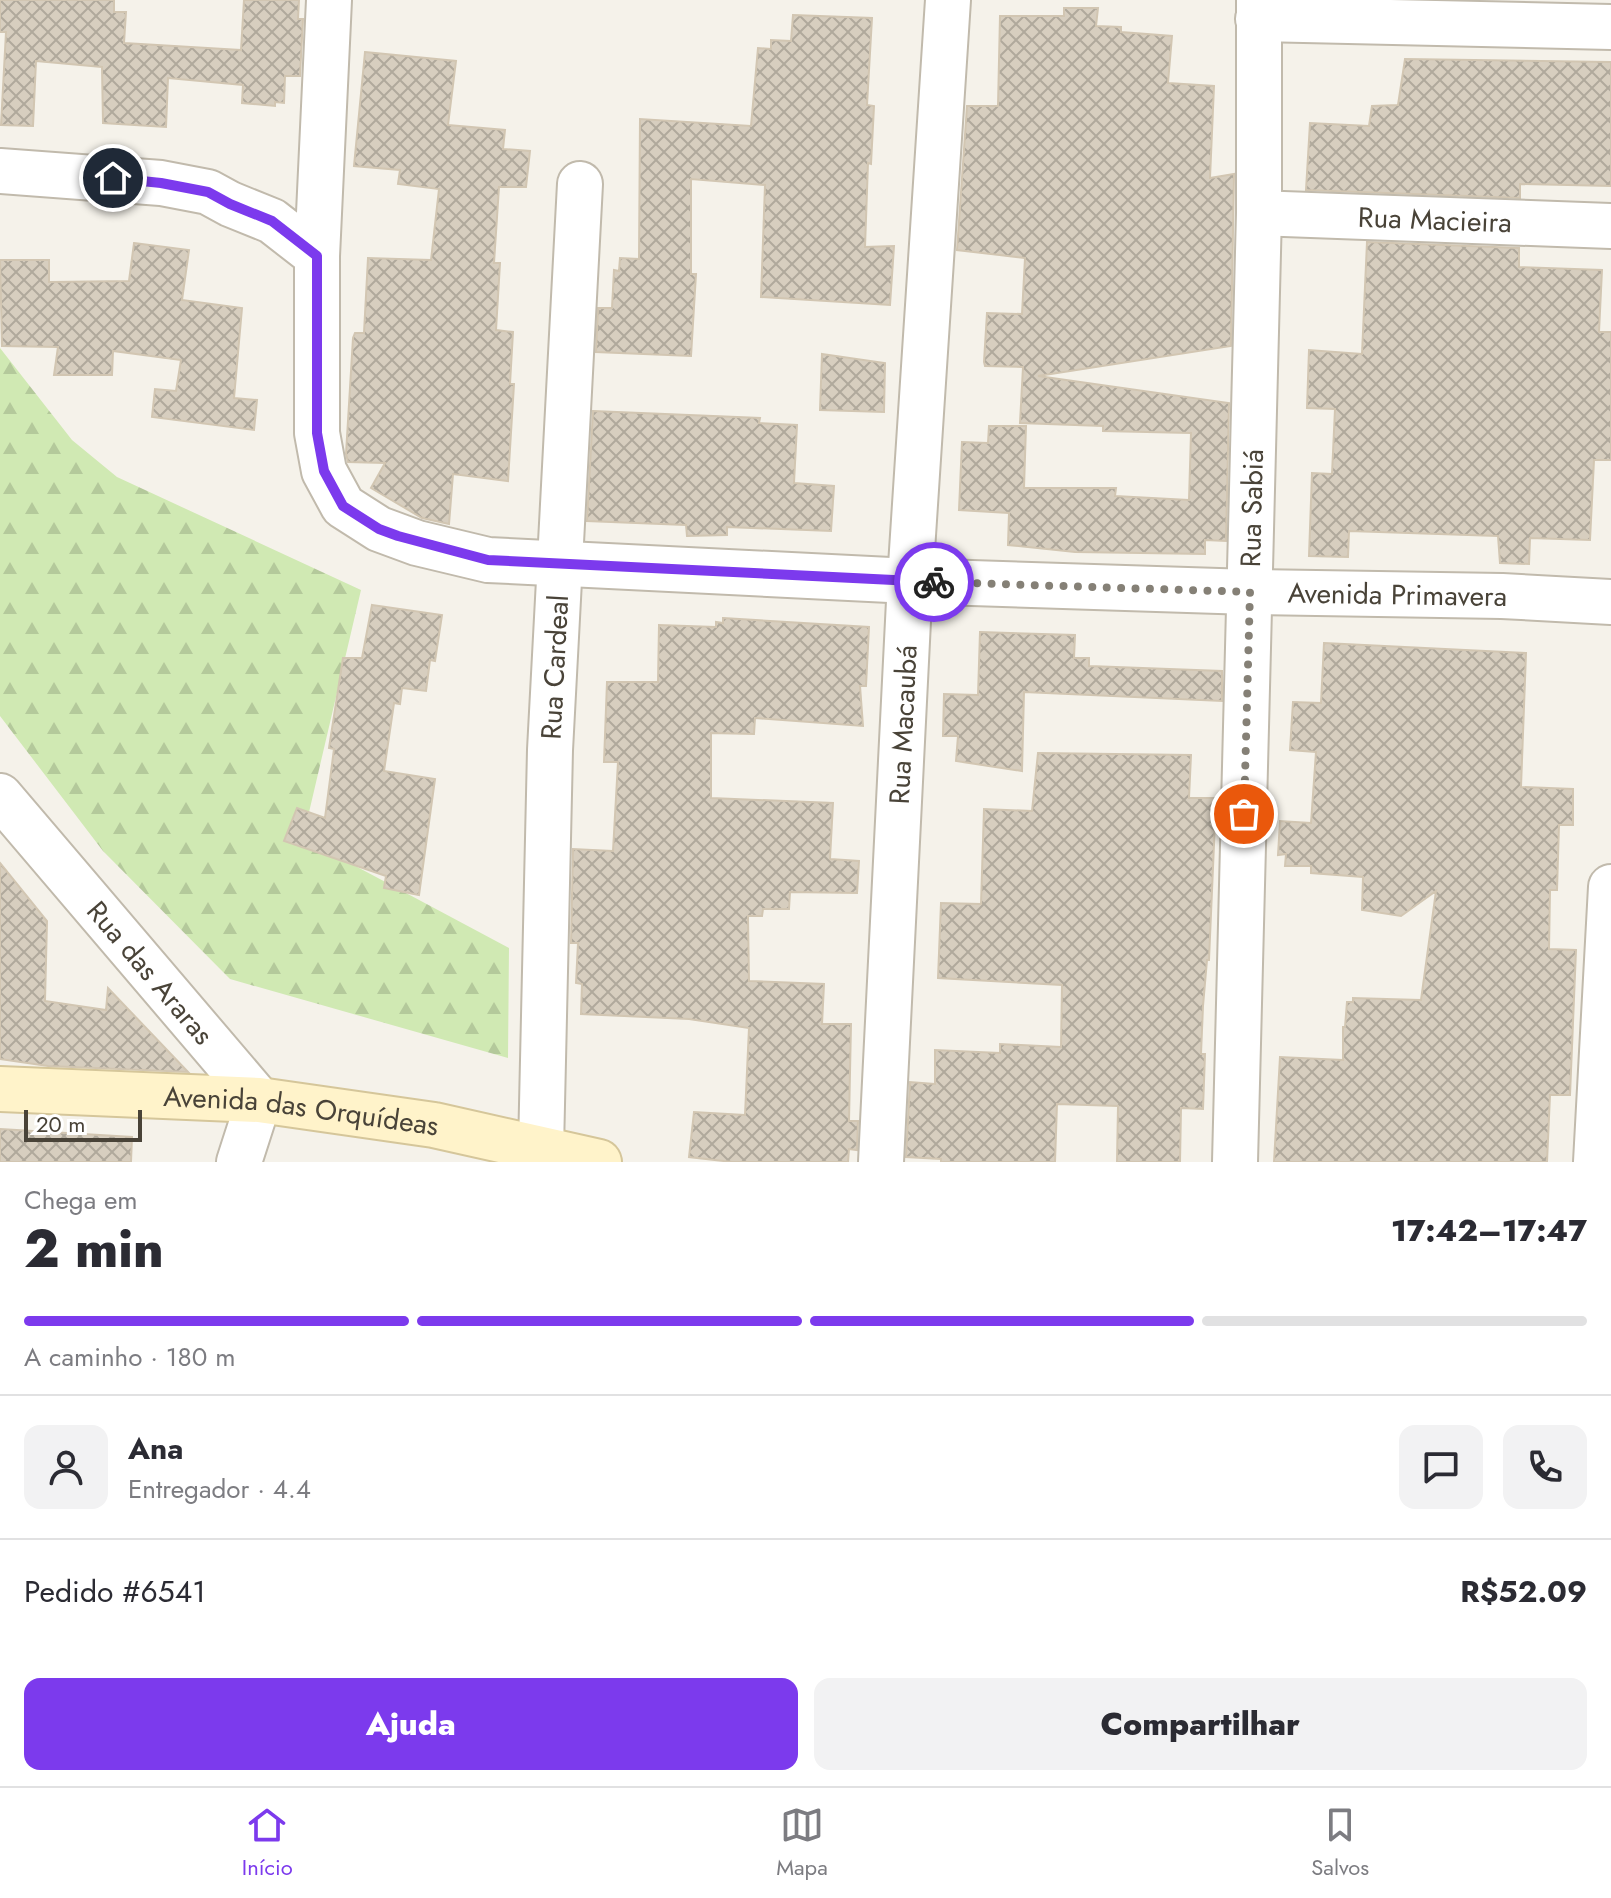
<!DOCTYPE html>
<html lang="pt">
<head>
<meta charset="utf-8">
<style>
  :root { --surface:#fff; --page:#f2f2f3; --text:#2b2b33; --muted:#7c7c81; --line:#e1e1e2; --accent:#7c3aed }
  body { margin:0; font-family:Jost,sans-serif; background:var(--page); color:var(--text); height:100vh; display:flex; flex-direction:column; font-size:30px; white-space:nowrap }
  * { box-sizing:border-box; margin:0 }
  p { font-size:26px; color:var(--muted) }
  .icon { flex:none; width:44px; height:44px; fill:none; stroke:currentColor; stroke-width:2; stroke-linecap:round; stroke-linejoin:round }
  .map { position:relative; height:1162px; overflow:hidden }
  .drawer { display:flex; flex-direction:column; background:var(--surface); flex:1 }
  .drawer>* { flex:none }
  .scale { position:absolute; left:24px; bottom:20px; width:118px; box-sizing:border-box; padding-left:8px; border:4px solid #494338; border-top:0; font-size:22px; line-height:28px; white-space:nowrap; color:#494338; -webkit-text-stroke:6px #fff; paint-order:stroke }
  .pin { position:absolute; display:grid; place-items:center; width:68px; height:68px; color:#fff; margin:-34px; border:4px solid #fff; border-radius:50%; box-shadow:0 2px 8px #0007 }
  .courier { position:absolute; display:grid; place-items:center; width:80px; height:80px; margin:-40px; border:6px solid #7c3aed; border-radius:50%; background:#fff; color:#222; box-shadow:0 2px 10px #0007 }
  .overview em { font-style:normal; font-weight:800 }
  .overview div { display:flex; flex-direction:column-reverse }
  .overview { display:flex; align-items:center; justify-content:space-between; height:136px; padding:0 24px }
  h1 { font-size:52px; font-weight:800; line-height:60px }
  .bar { display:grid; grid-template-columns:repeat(4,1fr); gap:12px 8px; align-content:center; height:96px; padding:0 24px }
  .bar i { height:10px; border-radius:6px; background:var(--line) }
  .bar .selected { background:var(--accent) }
  .bar p { grid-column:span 4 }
  .line { display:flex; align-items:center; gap:20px; padding:0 24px; border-top:2px solid var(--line) }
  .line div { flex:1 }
  .round { display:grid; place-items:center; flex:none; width:84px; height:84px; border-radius:16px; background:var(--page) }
  .action { display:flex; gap:16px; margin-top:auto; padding:16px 24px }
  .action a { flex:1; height:92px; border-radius:16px; background:var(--accent); color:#fff; font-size:32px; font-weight:800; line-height:92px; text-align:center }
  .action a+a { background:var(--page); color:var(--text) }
  .menu { display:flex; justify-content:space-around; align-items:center; height:112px; border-top:2px solid var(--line); background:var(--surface); font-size:22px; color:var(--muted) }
  .menu a { display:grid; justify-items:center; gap:4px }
  .menu .selected { color:var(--accent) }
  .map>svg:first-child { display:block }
  .forest { fill:url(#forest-firs) }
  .building { fill:url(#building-cross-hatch); stroke:#d2c6b2; stroke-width:2 }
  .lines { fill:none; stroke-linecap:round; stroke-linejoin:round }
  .street-casing { stroke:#c1baac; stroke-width:48 }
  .secondary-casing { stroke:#d5c69a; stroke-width:48 }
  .street { stroke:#fff; stroke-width:44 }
  .secondary { stroke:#fff3ca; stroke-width:44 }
  .done { stroke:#858076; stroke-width:8; stroke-dasharray:0 14.4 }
  .route { stroke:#7c3aed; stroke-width:10 }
  .labels { text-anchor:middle; stroke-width:6; stroke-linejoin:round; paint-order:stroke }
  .street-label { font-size:28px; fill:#494338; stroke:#fff }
</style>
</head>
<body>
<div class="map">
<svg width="1611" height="1162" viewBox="0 0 1611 1162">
  <defs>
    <pattern id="forest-firs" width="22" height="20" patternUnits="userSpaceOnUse" patternTransform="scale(2)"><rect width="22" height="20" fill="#d0e9b3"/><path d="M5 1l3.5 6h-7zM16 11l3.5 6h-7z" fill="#b4c99b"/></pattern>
    <pattern id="building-cross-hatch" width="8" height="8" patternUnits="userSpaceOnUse" patternTransform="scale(2)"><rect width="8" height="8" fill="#d7cebf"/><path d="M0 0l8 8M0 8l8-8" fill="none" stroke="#b0a99c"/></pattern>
  </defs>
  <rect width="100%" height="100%" fill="#f5f2ea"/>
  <!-- forest -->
  <path class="forest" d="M0 348 72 440 117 477 361 590 303 838 509 948 508 1058 230 979 103 851 0 716Z"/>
  <!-- building -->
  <path class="building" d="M0 0H114V12H126L124 43 241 50 244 0H299L298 19H303L300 76H285L284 103 275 102V106L242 103 243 85 168 78 166 127 103 123 102 67 36 61 33 126 1 125 6 32H0Z
    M1064 8H1098L1096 26 1121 27V32L1172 36 1168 83 1214 86 1210 178 1234 174 1231 346 1038 376 1229 403 1226 541 1205 540V554L1075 552 1008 545 1009 513 959 510 962 442 988 443 989 426H1026L1024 488H1116L1115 496 1189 500 1191 433 1103 431V426L1020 423 1023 367 985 366 984 362 987 313 1022 314 1025 258 957 250 967 106H998L1000 16H1064Z
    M793 15 872 18 867 105 874 106 871 164 868 163 865 247 894 246 890 305 761 297 765 185 691 179V274H696L691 356 596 352 598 308H612L614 270 619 271 620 258 639 259 640 119 751 126 758 48 771 49V40L791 41Z
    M365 52 456 61 448 125 505 130 503 149 530 151 526 187H499L494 263H500L496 330 513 332 510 384H514L508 481 453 474 449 524 422 518 371 488 385 463 348 462 346 454 353 338 355 333H364L368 258 431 260 439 189 398 184 400 170 354 166Z
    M1405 59 1611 62V186L1520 184V198L1306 190 1310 123 1369 126 1372 106 1398 105Z
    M1367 242 1519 248V267L1602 270 1599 332H1611V460H1594L1590 540 1530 538 1529 564 1500 563 1498 536 1349 531 1348 557 1309 556 1312 473 1332 474 1335 409 1307 408 1309 350 1362 354Z
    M134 243 189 250 182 300 242 308 234 398 257 400 254 430 152 417 155 389 176 391 181 360 113 351 112 375H54L58 347 2 346 0 260H49V282L129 281Z
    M822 354 885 363 884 412 820 410Z
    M593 411 760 418 759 423 797 425 794 483 834 486 831 531 727 527V535L687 536 686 525 587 521Z
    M372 605 442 615 435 661 430 660 426 691 402 688 400 704 394 703 384 771 435 779 419 895 384 888 386 876 284 841 297 808 325 818 334 749 329 748 343 658H362Z
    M723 618 869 627 866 686H860L863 726 755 718 754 734 711 733V798L833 803 830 859 859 861 857 893 790 892 789 909H763L762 916H748L749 981 824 984 822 1024H851L849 1121H858L857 1150 849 1149 848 1162H732L689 1157 694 1112 745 1115 749 1028 689 1019 581 1014 582 984 576 983 578 943H571L573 849 613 851 618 762H604L607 682H658L659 625 716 627V622L723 623Z
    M980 632 1075 635 1074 658H1089V666L1222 671V701L1024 692 1022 771 956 761 958 736H943L944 694 978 695Z
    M1324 643 1526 653 1521 787 1573 789V825H1559L1557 890H1550L1549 949 1576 950 1570 1095H1550L1547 1162H1274L1280 1057 1343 1060V1027H1345L1347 1002H1353V998L1421 1000 1436 891 1401 916 1362 910 1363 877 1311 873V866H1285L1286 854 1278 855 1280 821 1311 823 1316 752 1290 750 1293 702 1321 703Z
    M1038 753 1191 755 1189 798H1216L1209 960H1207L1203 1006 1201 1054H1205L1203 1109 1181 1108 1180 1162H1117L1118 1106 1057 1104 1055 1162H941V1159L906 1157 910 1082 935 1084V1050L1000 1053V1044L1061 1047 1062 985 938 978 941 903 981 904 984 809 1032 811Z
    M0 863 47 921 45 1001 106 1010 108 988 188 1072 48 1066 0 1059Z
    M0 1129 132 1137 131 1162H0Z"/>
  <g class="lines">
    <!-- street casing -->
    <g class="street-casing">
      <g id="street">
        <path id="s1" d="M329 0 317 256V433L324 471 343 506 379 529 417 543 488 560 910 581 1250 592 1502 596 1611 602"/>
        <path d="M1258 19 1611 27"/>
        <path d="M0 171 161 183 208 192 230 204 272 221 317 256"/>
        <path id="s2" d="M1259 213 1611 226"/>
        <path id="s3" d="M0 796 259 1100 239 1162"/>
        <path id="s4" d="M541 1149 550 750 580 184"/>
        <path id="s5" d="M881 1162 910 581 948 0"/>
        <path id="s6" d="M1235 1162 1259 213V0"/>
        <path d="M1596 1162 1611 887"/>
      </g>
    </g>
    <!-- secondary casing -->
    <g class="secondary-casing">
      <g id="secondary">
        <path id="s7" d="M0 1089 259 1100 434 1125 599 1162"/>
      </g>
    </g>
    <!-- street -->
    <use href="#street" class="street"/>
    <!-- secondary -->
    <use href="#secondary" class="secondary"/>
  </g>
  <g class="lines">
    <!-- done -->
    <path class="done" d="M934 582 1250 592 1244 814"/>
    <!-- route -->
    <path class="route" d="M113 178 161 183 208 192 230 204 272 221 317 256V433L324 471 343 506 379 529 398 536 488 560 934 582"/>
  </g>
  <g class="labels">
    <!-- street labels -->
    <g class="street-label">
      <text dy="10" stroke="none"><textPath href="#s2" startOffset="176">Rua Macieira</textPath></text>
      <text dy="10" stroke="none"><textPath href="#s6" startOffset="654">Rua Sabiá</textPath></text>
      <text dy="10" stroke="none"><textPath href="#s1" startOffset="1578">Avenida Primavera</textPath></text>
      <text dy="10" stroke="none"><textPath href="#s4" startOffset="482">Rua Cardeal</textPath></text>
      <text dy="10" stroke="none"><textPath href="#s5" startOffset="438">Rua Macaubá</textPath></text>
      <text dy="10" stroke="none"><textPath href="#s3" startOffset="232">Rua das Araras</textPath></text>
      <text dy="10" stroke="none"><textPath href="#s7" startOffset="302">Avenida das Orquídeas</textPath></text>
    </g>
  </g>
</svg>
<div class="scale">20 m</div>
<div class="pin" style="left:1244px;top:814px;background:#ea580c"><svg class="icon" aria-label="bag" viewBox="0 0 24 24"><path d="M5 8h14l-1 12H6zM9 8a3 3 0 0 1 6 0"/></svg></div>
<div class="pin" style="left:113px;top:178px;background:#1f2937"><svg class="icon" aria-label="home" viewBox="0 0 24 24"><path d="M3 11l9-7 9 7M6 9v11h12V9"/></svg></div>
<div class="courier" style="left:934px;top:582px"><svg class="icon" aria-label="bike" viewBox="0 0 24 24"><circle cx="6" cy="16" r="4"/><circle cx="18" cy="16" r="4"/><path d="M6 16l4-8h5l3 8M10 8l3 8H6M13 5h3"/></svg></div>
</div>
<section class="drawer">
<div class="overview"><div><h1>2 min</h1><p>Chega em</p></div><em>17:42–17:47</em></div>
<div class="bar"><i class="selected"></i><i class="selected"></i><i class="selected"></i><i></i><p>A caminho · 180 m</p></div>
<div class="line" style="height:144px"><a class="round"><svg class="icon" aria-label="person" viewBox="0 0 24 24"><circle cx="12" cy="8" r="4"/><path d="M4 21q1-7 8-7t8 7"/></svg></a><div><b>Ana</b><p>Entregador · 4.4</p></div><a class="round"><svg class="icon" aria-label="chat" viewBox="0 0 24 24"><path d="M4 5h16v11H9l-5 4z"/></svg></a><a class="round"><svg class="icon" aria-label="phone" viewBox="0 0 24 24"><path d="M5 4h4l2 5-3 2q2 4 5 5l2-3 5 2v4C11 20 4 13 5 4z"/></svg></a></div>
<div class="line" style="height:104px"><div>Pedido #6541</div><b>R$52.09</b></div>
<div class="action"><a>Ajuda</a><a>Compartilhar</a></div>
</section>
<nav class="menu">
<a class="selected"><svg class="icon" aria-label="home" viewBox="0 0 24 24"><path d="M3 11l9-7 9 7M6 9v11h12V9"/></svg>Início</a>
<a><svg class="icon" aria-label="map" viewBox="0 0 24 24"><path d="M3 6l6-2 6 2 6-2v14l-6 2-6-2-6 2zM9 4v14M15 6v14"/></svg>Mapa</a>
<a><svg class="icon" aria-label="saved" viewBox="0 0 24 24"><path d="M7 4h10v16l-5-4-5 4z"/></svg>Salvos</a>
</nav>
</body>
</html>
